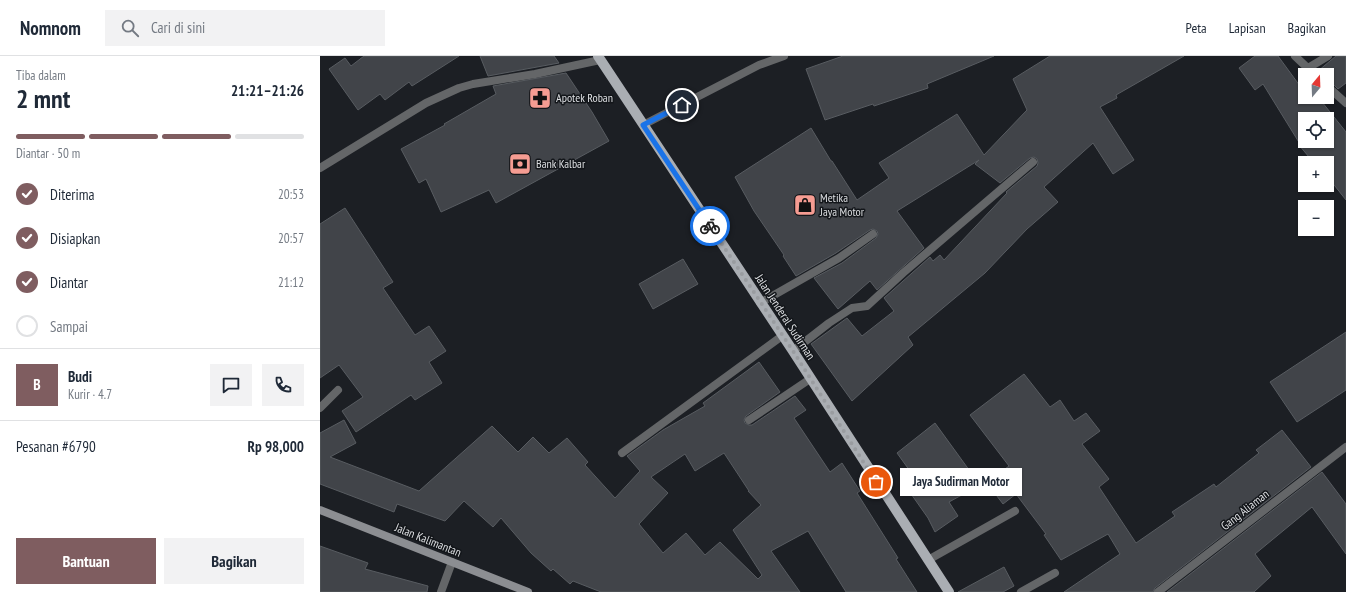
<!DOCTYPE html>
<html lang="id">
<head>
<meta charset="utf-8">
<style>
  :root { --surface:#fff; --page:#f2f2f3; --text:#1f2937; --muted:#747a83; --line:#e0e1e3; --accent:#7f5d60 }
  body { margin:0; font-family:"PT Sans Narrow",sans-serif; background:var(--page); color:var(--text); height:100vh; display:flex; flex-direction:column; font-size:15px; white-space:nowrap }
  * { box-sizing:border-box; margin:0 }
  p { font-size:13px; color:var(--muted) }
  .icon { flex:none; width:22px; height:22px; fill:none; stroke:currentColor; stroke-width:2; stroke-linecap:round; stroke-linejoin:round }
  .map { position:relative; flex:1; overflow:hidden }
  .panel { display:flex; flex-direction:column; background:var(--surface); width:320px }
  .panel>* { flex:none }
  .needle { width:26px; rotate:19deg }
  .controls { position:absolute; left:978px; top:12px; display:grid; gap:8px }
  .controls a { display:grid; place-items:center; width:36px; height:36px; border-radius:0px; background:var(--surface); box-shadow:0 1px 3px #0004; font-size:20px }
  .pin { position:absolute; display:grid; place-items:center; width:34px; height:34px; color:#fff; margin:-17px; border:2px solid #fff; border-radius:50%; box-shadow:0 1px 4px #0007 }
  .courier { position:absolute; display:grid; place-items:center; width:40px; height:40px; margin:-20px; border:3px solid #1a73e8; border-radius:50%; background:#fff; color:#222; box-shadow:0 1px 5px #0007 }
  .bubble { position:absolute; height:28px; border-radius:0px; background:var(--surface); box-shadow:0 1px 3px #0004; font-size:13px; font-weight:700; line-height:28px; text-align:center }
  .head em { font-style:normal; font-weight:700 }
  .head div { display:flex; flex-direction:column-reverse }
  .head { display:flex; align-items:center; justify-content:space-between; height:68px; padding:0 16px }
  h1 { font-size:26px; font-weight:700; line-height:30px }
  .bar { display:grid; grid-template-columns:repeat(4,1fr); gap:6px 4px; align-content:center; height:48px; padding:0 16px }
  .bar i { height:5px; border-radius:3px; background:var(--line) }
  .bar .active { background:var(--accent) }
  .bar p { grid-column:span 4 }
  .line { display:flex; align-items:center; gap:10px; padding:0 16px; border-top:1px solid var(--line) }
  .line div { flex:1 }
  .round { display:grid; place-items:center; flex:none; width:42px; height:42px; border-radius:0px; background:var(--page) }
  ol { padding:0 16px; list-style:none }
  li { display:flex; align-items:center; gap:12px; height:44px }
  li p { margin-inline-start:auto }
  li .icon { padding:4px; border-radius:50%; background:var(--accent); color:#fff; stroke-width:4 }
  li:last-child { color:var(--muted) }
  li i { width:22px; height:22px; border:2px solid var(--line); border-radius:50% }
  .primary-button { display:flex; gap:8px; margin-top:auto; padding:8px 16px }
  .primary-button a { flex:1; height:46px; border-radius:0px; background:var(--accent); color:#fff; font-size:16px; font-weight:700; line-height:46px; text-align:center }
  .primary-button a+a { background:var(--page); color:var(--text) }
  header { display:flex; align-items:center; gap:24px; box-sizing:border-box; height:56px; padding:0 20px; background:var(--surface); border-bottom:1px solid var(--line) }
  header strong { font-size:19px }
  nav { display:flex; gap:22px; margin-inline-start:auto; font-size:14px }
  .search { width:280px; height:36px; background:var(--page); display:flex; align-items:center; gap:10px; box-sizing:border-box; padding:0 14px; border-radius:0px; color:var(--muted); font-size:15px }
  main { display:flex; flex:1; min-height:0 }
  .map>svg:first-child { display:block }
  .building { fill:#414449; stroke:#585c61; fill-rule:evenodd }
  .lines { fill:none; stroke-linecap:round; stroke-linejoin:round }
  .lane { stroke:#646668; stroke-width:8 }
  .street { stroke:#646668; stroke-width:8 }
  .secondary { stroke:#8c8e92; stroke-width:8 }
  .primary { stroke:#aaaeb3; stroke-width:10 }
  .done { stroke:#999ca0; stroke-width:4; stroke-dasharray:0 7.2 }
  .route { stroke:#1a73e8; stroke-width:5 }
  .labels { text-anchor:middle; stroke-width:3; stroke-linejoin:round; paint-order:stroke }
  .poi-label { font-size:12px; fill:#dddfe2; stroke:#13161a; text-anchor:start }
  .street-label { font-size:12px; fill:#dddfe2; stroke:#13161a }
</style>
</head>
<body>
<header>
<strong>Nomnom</strong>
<div class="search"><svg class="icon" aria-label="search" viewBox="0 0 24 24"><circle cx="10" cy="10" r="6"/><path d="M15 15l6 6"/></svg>Cari di sini</div>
<nav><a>Peta</a><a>Lapisan</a><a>Bagikan</a></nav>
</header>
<main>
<section class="panel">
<div class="head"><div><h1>2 mnt</h1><p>Tiba dalam</p></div><em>21:21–21:26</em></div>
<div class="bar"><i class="active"></i><i class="active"></i><i class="active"></i><i></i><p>Diantar · 50 m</p></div>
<ol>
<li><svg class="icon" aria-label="check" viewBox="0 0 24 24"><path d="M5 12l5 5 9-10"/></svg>Diterima<p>20:53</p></li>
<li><svg class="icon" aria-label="check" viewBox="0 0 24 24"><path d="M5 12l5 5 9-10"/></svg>Disiapkan<p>20:57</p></li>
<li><svg class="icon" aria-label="check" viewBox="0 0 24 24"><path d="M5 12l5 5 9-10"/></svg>Diantar<p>21:12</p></li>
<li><i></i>Sampai</li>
</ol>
<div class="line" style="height:72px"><b class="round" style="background:var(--accent);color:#fff">B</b><div><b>Budi</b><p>Kurir · 4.7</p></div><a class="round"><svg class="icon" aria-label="chat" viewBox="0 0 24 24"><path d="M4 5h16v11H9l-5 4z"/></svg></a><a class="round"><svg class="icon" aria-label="phone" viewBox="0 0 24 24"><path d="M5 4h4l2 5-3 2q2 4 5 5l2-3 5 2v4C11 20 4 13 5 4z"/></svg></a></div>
<div class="line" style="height:52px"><div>Pesanan #6790</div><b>Rp 98,000</b></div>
<div class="primary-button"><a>Bantuan</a><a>Bagikan</a></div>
</section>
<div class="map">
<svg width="1026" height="536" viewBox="0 0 1026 536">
  <rect width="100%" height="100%" fill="#1c1f24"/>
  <!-- building -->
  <path class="building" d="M44 0H139L92 30 89 26 65 44 60 38 38 54 9 13 25 2 31 10Z
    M160 0H234L239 7 168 20Z
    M523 0H674L607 28 608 32 554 50 553 48 505 64 486 13Z
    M730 0H864L796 39 797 42 780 51 814 104 793 118 773 87 724 131 738 146 707 173 665 217 588 281 593 289 532 345 491 288 527 262 542 280 574 255 564 242 610 201 613 205 620 199 624 204 687 137 686 136 717 110 718 107 717 103 714 101 710 102 680 127 655 108 659 104 577 155 604 192 557 234 550 225 518 253 494 222 522 207 556 182 558 178 557 175 553 173 550 174 516 197 476 220 463 200 464 199 434 155 415 121 491 72 511 105H512L537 144 569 122 559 107 637 58 664 99 707 54 693 23Z
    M935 0H958L980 30 985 26V41H1007V37L1010 40 1002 46 1026 76V144L1007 120V107H994L979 89 980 88 943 28 935 34 919 12ZM985 63H1007V85H985Z
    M1016 0H1026V27L1018 33 1011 26 1007 25V19H1000L998 15Z
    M246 17 272 56 289 85 176 147 169 134 121 156 106 123 99 127 81 93 125 69 124 68 176 38 173 30Z
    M25 152 73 226 63 232 95 279 109 270 126 295 109 306 122 327 95 344 91 339 36 376 22 355 43 341 19 309 0 322V168Z
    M363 203 378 228 333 253 319 228Z
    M1026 276V334L977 366 950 326Z
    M439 306 460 336 426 360 424 364 425 367 429 369H432L475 340 486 354 474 362 510 416 522 407 540 435 537 437 578 502 576 503 597 536H526L488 475 451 495 480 536H281L253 525 250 528 233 513 231 515 211 497 181 462 173 471 144 445 125 465 77 448 74 456 0 428V377L24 364 36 387 10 401 99 435 172 370 198 396 213 381 229 397 247 382 268 406 265 409 295 442 320 415 307 400 343 374 385 350 383 347ZM404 397 429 435H428L441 449 413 474 442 519 438 523 400 486 385 499 366 477 343 497 319 468 348 437 331 421 365 398 375 415Z
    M704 318 730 351 740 344 754 365 766 357 780 375 762 388 789 423 779 431 816 487 855 460 852 456 894 428 896 431 939 397 936 394 962 374 991 411 835 532 833 536H744L800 498 788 478 741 504 724 479 726 478 696 438 683 448 667 427 689 410 650 359Z
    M615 367 660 429 629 446 638 460 615 476 608 462 589 435 600 429 577 397Z
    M1002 416 1026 448V498L992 451 935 498 951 520 934 536H847Z
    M0 490 48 507 45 513 108 530 107 536H0Z
    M684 511 694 530 683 536H638Z"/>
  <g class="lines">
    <!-- lane -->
    <path class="lane" d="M440 247 519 202 553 178
      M473 295 509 267 532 252 547 250 583 217 713 106
      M0 352 18 334
      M429 364 490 323
      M302 397 462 280
      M608 504 695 455
      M121 536 132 506
      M701 536 735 517"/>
    <!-- street -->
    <path class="street" d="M975 0 995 19
      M988 12 1008 0
      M1007 30 1026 47
      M323 69 439 9 464 0
      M0 112 106 47 139 32 153 28 215 18 280 4
      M838 536 1026 391"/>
    <!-- secondary -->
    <path class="secondary" d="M0 454 208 536"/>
    <!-- primary -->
    <path class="primary" d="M278 0 473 295 629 536"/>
  </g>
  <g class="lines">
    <!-- done -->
    <path class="done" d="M390 170 473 295 556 426"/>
    <!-- route -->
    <path class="route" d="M362 49 323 69 390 170"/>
  </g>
  <!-- icons -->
  <defs>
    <g id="pharmacy-square" transform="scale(1.15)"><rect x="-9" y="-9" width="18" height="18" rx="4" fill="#f59c92" stroke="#13161a"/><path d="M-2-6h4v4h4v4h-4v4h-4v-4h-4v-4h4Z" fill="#111"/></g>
    <g id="bank-square" transform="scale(1.15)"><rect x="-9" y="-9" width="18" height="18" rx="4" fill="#f59c92" stroke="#13161a"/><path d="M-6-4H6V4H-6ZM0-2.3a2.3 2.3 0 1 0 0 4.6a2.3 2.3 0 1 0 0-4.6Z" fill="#111"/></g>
    <g id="shop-square" transform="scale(1.15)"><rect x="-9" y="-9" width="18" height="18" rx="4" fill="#f59c92" stroke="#13161a"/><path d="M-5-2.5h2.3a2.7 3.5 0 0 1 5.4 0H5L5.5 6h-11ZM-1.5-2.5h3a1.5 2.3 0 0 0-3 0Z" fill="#111"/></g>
  </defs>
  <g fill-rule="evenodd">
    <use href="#pharmacy-square" x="220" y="42"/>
    <use href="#bank-square" x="200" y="108"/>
    <use href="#shop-square" x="485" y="149"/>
  </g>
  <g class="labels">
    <!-- poi labels -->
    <g class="poi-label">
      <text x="236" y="46">Apotek Roban</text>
      <text x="216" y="112">Bank Kalbar</text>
      <text x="500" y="146">Metika<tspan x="500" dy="14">Jaya Motor</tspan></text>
    </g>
    <!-- street labels -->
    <g class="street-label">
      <text transform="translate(465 261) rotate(57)" y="4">Jalan Jenderal Sudirman</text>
      <text transform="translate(925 454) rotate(-38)" y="4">Gang Aliaman</text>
      <text transform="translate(108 484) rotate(22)" y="4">Jalan Kalimantan</text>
    </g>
  </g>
</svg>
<div class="controls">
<a><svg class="needle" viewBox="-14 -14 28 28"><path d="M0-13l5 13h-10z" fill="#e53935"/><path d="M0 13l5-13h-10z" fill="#747a83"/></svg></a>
<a><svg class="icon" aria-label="locate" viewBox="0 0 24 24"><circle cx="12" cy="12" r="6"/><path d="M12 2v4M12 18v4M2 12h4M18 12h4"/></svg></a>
<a>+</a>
<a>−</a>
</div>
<div class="pin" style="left:556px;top:426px;background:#ea580c"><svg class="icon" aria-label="bag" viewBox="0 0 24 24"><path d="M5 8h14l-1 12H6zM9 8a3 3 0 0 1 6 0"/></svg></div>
<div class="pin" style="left:362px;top:49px;background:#1f2937"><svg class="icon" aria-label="home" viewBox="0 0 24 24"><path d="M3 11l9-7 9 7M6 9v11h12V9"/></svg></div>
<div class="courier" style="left:390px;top:170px"><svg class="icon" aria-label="bike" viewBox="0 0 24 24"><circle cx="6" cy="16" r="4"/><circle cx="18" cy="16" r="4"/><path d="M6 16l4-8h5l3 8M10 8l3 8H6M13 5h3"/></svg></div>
<div class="bubble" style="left:580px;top:412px;width:122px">Jaya Sudirman Motor</div>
</div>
</main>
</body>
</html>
